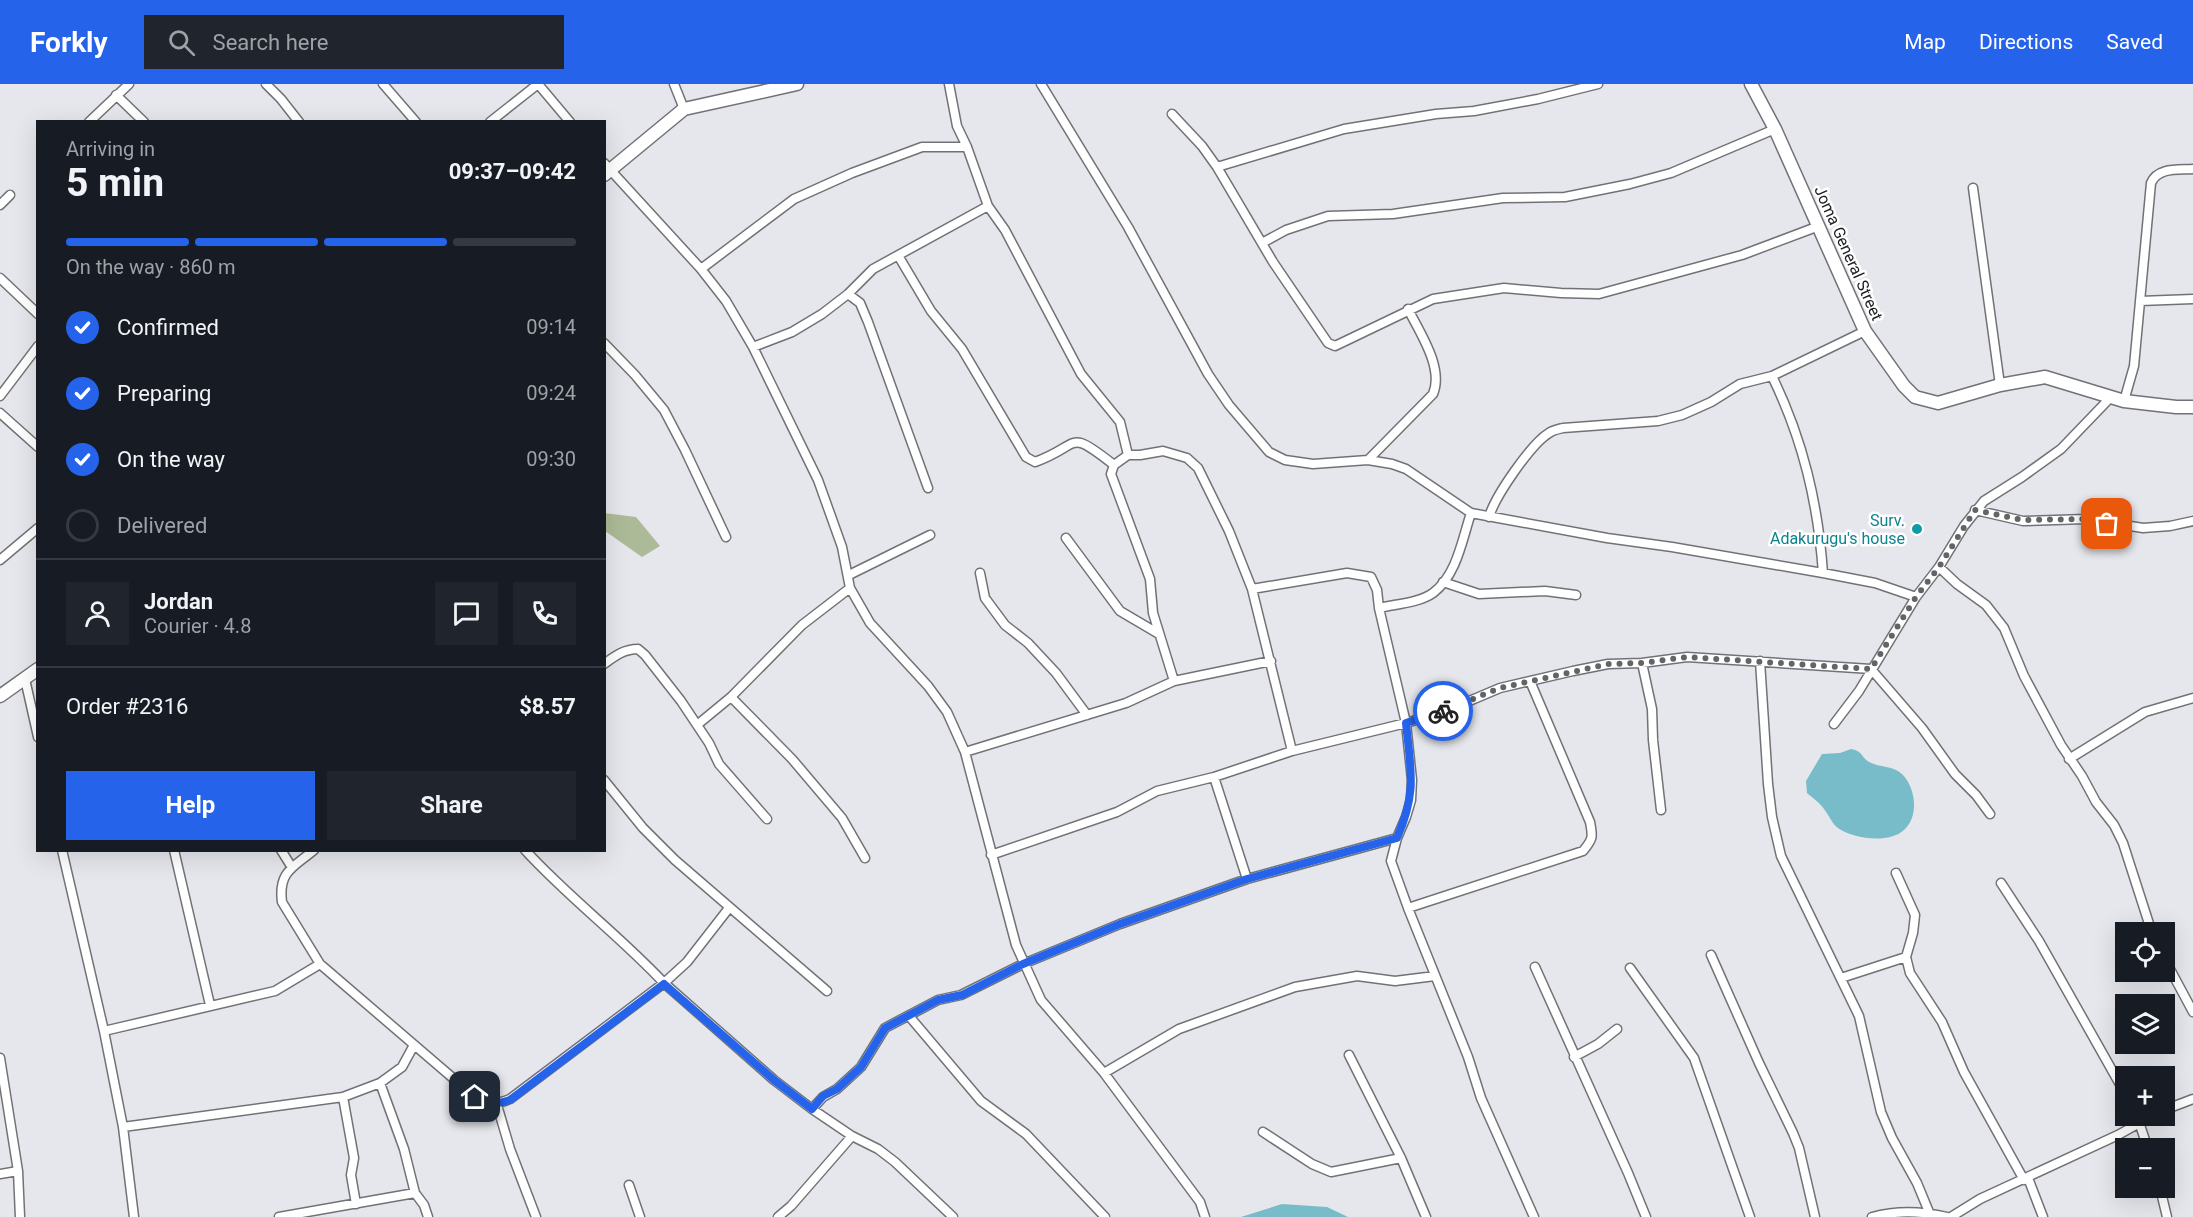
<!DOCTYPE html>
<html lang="en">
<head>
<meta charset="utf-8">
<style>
  :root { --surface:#171b24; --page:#20242c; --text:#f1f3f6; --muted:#9ea1a6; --line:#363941; --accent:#2563eb }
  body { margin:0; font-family:Roboto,sans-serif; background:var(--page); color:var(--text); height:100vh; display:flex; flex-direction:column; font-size:22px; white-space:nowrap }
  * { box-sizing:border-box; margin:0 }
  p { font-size:20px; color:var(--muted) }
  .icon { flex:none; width:33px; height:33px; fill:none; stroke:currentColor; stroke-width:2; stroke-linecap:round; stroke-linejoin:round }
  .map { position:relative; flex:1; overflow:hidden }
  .panel { position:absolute; left:36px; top:36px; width:570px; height:732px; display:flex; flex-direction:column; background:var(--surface); border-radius:0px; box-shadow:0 6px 24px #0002 }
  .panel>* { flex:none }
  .tools { position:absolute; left:2115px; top:838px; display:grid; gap:12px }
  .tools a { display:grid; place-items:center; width:60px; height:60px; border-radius:0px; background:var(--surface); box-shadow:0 6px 24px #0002; font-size:30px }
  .pin { position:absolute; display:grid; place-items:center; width:51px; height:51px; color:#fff; margin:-26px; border-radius:12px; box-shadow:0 3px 9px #0006 }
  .courier { position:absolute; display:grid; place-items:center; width:60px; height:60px; margin:-30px; border:4px solid #2563eb; border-radius:50%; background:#fff; color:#222; box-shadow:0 2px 8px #0007 }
  .head em { font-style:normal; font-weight:700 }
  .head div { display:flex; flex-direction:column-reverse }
  .head { display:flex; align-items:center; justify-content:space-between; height:102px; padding:0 30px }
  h1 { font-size:39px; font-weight:700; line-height:45px }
  .bar { display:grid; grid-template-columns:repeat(4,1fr); gap:9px 6px; align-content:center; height:72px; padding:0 30px }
  .bar i { height:8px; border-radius:4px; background:var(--line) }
  .bar .on { background:var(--accent) }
  .bar p { grid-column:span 4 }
  .line { display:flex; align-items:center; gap:15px; padding:0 30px; border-top:2px solid var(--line) }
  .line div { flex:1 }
  .round { display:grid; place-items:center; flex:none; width:63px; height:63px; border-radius:0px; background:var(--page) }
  ol { padding:0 30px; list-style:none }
  li { display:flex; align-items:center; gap:18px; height:66px }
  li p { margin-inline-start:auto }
  li .icon { padding:6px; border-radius:50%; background:var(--accent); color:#fff; stroke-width:4 }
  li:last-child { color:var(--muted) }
  li i { width:33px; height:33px; border:3px solid var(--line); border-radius:50% }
  .action { display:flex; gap:12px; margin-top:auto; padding:12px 30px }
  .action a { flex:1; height:69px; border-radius:0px; background:var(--accent); color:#fff; font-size:24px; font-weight:700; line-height:69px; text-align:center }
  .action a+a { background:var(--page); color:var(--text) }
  header { display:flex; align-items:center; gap:36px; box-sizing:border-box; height:84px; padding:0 30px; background:var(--accent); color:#fff }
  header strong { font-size:28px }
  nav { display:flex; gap:33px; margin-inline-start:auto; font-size:21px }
  .search { width:420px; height:54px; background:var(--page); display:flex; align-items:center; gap:15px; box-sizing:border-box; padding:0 21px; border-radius:0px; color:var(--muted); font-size:22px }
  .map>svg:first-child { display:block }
  .green { fill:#acba97 }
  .water { fill:#77bcc8 }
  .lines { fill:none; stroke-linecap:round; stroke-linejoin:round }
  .street-casing { stroke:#717277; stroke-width:11 }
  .secondary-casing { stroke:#717277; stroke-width:15 }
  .street { stroke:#fff; stroke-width:8 }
  .secondary { stroke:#fff; stroke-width:12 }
  .done { stroke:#626466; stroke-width:6; stroke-dasharray:0 10.8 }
  .route { stroke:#2563eb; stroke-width:8 }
  .culture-dot { fill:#0f9aa8; stroke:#fff; stroke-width:2 }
  .labels { text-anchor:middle; stroke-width:5; stroke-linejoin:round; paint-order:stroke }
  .street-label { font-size:16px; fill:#1c1d1e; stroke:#fff }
  .culture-label { font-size:16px; fill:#0d838f; stroke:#fff; text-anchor:end }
</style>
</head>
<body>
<header>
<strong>Forkly</strong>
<div class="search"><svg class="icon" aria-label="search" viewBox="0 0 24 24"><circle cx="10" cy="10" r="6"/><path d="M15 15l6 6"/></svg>Search here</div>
<nav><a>Map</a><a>Directions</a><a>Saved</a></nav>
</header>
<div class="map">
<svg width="2193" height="1133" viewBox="0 0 2193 1133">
  <rect width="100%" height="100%" fill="#e5e7ec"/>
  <!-- green -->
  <path class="green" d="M604 429 636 433 660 462 642 473 605 447Z"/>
  <!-- water -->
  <path class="water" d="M1851 665C1863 667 1861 673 1869 678 1880 684 1893 681 1903 691 1916 705 1919 733 1904 746 1889 760 1853 755 1838 744 1832 740 1829 731 1824 725 1820 719 1813 714 1807 709L1806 697 1822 670 1840 669Z
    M1282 1120 1327 1123 1348 1133H1241Z"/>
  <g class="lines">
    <!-- street casing -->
    <g class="street-casing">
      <path id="street" d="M266 0 281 15 299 38
        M383 0 416 38
        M538 0 570 38
        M674 0 684 25
        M949 0 957 42 967 63 988 122 1005 146 1081 290 1120 338 1128 371 1114 381 1111 390 1150 495 1153 529 1174 597
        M1041 0 1128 143 1208 290 1229 321 1269 368 1285 376 1313 380 1368 376 1392 380 1406 385 1471 429 1607 454 1672 463 1823 489 1875 499 1916 513 1939 483 1964 442 1984 417 2022 393 2061 365 2111 313
        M116 11 144 38
        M1172 30 1202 62 1217 83 1273 178 1328 259 1335 262 1433 215 1504 204 1561 209 1599 210 1742 171 1819 142
        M89 38 129 0
        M490 38 538 0
        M604 79 701 185 726 217 753 263 818 396 842 463 850 504 870 539 928 602 947 628 965 668 1016 861 1041 916 1104 989 1200 1118 1205 1133
        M1217 83 1344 45 1436 30 1474 27 1538 15 1598 0
        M1973 104 2000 301
        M0 121 10 111
        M1262 159 1286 146 1328 132 1393 130 1503 114 1565 113 1630 100 1671 89 1775 45
        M899 173 931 227 962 265 1026 373 1035 378C1082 361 1066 343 1114 381
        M701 185 794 115 852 89 922 63H967
        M0 194 38 230
        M848 210 860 219 868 238 928 404
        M2140 217 2193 215
        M604 259 635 291 664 326 685 366 726 453
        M753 263 792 248 822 230 848 210 873 185 988 122
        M1772 292C1803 356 1818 419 1823 489
        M0 312 38 262
        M2124 317 2134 282 2151 99C2158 83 2178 86 2193 85
        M0 329 38 363
        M1128 371H1140L1163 367 1187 374 1198 384 1229 447 1252 505 1292 667
        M1368 376 1433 310C1444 284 1420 249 1408 225
        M1975 426 2023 437 2086 435 2143 444 2170 442 2193 437
        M1489 433C1495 412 1531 360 1549 349 1553 346 1559 345 1563 344L1658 337 1682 331 1711 318 1740 300 1772 292 1865 247
        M1066 454 1120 527 1159 550
        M0 476 38 444
        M1939 483 1957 500 1986 521 2004 544 2024 592 2061 661 2082 692 2096 718 2114 741 2123 759 2152 849
        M980 489 985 514 1005 541 1028 559 1056 589 1087 631
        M849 491 930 451
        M1443 498 1479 510 1545 507 1576 511
        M1252 505 1347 489 1371 493 1377 506 1379 524 1406 639 1412 696 1411 716 1406 733 1397 754 1391 777 1408 824 1468 973 1481 1014 1534 1133
        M1379 524C1395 520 1419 519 1433 509 1457 491 1462 456 1471 429
        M1760 577 1768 700 1772 733 1781 772 1859 932 1881 1028 1892 1054 1917 1099 1929 1128
        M1642 579 1652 625 1653 656 1661 726
        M604 580C615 572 624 565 638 565L645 571 681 617 709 659 719 680 767 735
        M25 595 38 653
        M731 613 792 675 842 734 865 774
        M1834 640 1859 607 1916 513
        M697 641 731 613 802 541 850 504
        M965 668 1126 619 1174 597 1271 577
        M2069 675 2145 628 2193 614
        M1214 693 1247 795
        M604 696 643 744 675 776 827 907
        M62 766 104 947 123 1043 134 1133
        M174 766 210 921
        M281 766 291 782
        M314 766C294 783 278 787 282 818L320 880 475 1013C489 1020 496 1021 510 1015L664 899 687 878 729 824
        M525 766C569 814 620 852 664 899L774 996 812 1025 823 1013 837 1005 861 983 885 944 938 916 961 911 1023 880 1120 840 1247 795 1397 754
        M991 771 1117 728 1157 707 1214 693 1292 667 1406 639 1448 626 1500 604 1573 587 1608 580 1642 579 1687 573 1871 585 1922 644 1955 690 1976 711 1990 730
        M1896 789 1915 831 1913 849 1906 873 1910 889 1942 938 1964 988 2024 1096
        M2001 799 2039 857 2126 1011
        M1408 824 1583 767C1593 755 1593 753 1590 738L1530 597
        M1711 871 1759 979 1793 1049 1799 1064 1815 1133
        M2164 874 2193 928
        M1535 883 1628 1089 1646 1133
        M1630 884 1694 974 1750 1133
        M1841 894 1906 873
        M909 932 981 1017 1026 1050 1105 1133
        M104 947 275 907 320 880
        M1349 971 1401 1074 1426 1133
        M1574 973 1598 960 1617 945
        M0 974 18 1087
        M1104 989 1179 945 1295 903 1357 892 1395 897 1435 892
        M380 999 402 983 414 961
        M343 1013 354 1074 351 1091 356 1120
        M497 1021 510 1065 536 1133
        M812 1025 852 1052 878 1065 895 1078 953 1133
        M2164 1026 2193 1015
        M2137 1032 2148 1065
        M123 1043 343 1013 380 999 404 1065 415 1109
        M1263 1048 1312 1080 1331 1088 1401 1074
        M0 1090 18 1087 20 1133
        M2028 1094 2043 1133
        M629 1101 640 1133
        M2160 1104 2167 1133
        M279 1133 415 1109 424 1121 428 1133
        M778 1133 791 1122 852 1052
        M1872 1133C1898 1126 1921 1127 1947 1133
        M1951 1133 1980 1115 2118 1051 2152 1032"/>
    </g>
    <!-- secondary casing -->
    <g class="secondary-casing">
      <path id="secondary" d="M1751 0 1775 45 1865 247 1904 302 1915 313 1938 319 2000 301 2045 293 2124 317 2176 323H2193
        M604 91 684 25 797 0
        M0 612 38 585"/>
    </g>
    <!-- street -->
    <use href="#street" class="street"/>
    <!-- secondary -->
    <use href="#secondary" class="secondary"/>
  </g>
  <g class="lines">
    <!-- done -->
    <path class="done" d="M1443 627 1500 604 1608 580 1642 579 1687 573 1871 585 1916 513 1939 483 1975 426 2023 436 2086 435 2107 440"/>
    <!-- route -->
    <path class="route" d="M475 1013C488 1020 496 1021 510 1016L664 900 774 996 812 1025 823 1012 837 1005 861 983 885 944 938 916 962 911 1023 880 1120 840 1247 795 1397 754C1417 708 1411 688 1406 639L1443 627"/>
  </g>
  <!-- markers -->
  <circle class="culture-dot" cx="1917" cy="445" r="6"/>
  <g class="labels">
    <!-- street labels -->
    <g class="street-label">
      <text transform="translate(1849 169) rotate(66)" y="6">Joma General Street</text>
    </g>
    <!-- culture labels -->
    <g class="culture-label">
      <text x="1905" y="442">Surv.<tspan x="1905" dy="18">Adakurugu's house</tspan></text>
    </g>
  </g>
</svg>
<div class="tools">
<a><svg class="icon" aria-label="locate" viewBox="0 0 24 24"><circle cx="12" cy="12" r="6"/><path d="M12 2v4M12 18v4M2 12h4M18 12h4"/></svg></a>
<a><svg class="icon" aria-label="layers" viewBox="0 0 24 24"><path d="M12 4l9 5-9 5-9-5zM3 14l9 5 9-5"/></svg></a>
<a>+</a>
<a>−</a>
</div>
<div class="pin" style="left:2107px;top:440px;background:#ea580c"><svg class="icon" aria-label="bag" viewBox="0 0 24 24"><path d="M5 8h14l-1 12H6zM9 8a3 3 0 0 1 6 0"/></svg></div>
<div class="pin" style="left:475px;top:1013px;background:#1f2937"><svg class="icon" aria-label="home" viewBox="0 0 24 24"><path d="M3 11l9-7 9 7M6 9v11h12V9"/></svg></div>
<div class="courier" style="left:1443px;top:627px"><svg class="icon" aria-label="bike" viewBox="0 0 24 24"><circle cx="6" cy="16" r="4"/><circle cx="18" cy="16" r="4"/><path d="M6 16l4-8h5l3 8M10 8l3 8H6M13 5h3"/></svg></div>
<section class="panel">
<div class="head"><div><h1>5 min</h1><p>Arriving in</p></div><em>09:37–09:42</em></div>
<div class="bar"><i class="on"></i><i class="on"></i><i class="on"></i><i></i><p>On the way · 860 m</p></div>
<ol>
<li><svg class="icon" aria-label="check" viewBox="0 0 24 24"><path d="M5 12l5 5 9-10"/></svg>Confirmed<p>09:14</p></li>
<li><svg class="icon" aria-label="check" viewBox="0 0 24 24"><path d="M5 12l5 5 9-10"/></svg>Preparing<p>09:24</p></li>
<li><svg class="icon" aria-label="check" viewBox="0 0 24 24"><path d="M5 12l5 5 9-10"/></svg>On the way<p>09:30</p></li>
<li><i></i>Delivered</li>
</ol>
<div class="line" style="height:108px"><a class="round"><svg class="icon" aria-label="person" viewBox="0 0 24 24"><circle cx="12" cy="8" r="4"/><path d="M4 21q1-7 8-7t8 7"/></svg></a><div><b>Jordan</b><p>Courier · 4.8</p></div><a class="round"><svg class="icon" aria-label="chat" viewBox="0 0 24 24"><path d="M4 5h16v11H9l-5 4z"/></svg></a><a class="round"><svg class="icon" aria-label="phone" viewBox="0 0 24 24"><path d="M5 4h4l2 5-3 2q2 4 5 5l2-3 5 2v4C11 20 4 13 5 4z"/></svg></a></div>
<div class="line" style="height:78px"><div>Order #2316</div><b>$8.57</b></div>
<div class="action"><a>Help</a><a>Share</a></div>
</section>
</div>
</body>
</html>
